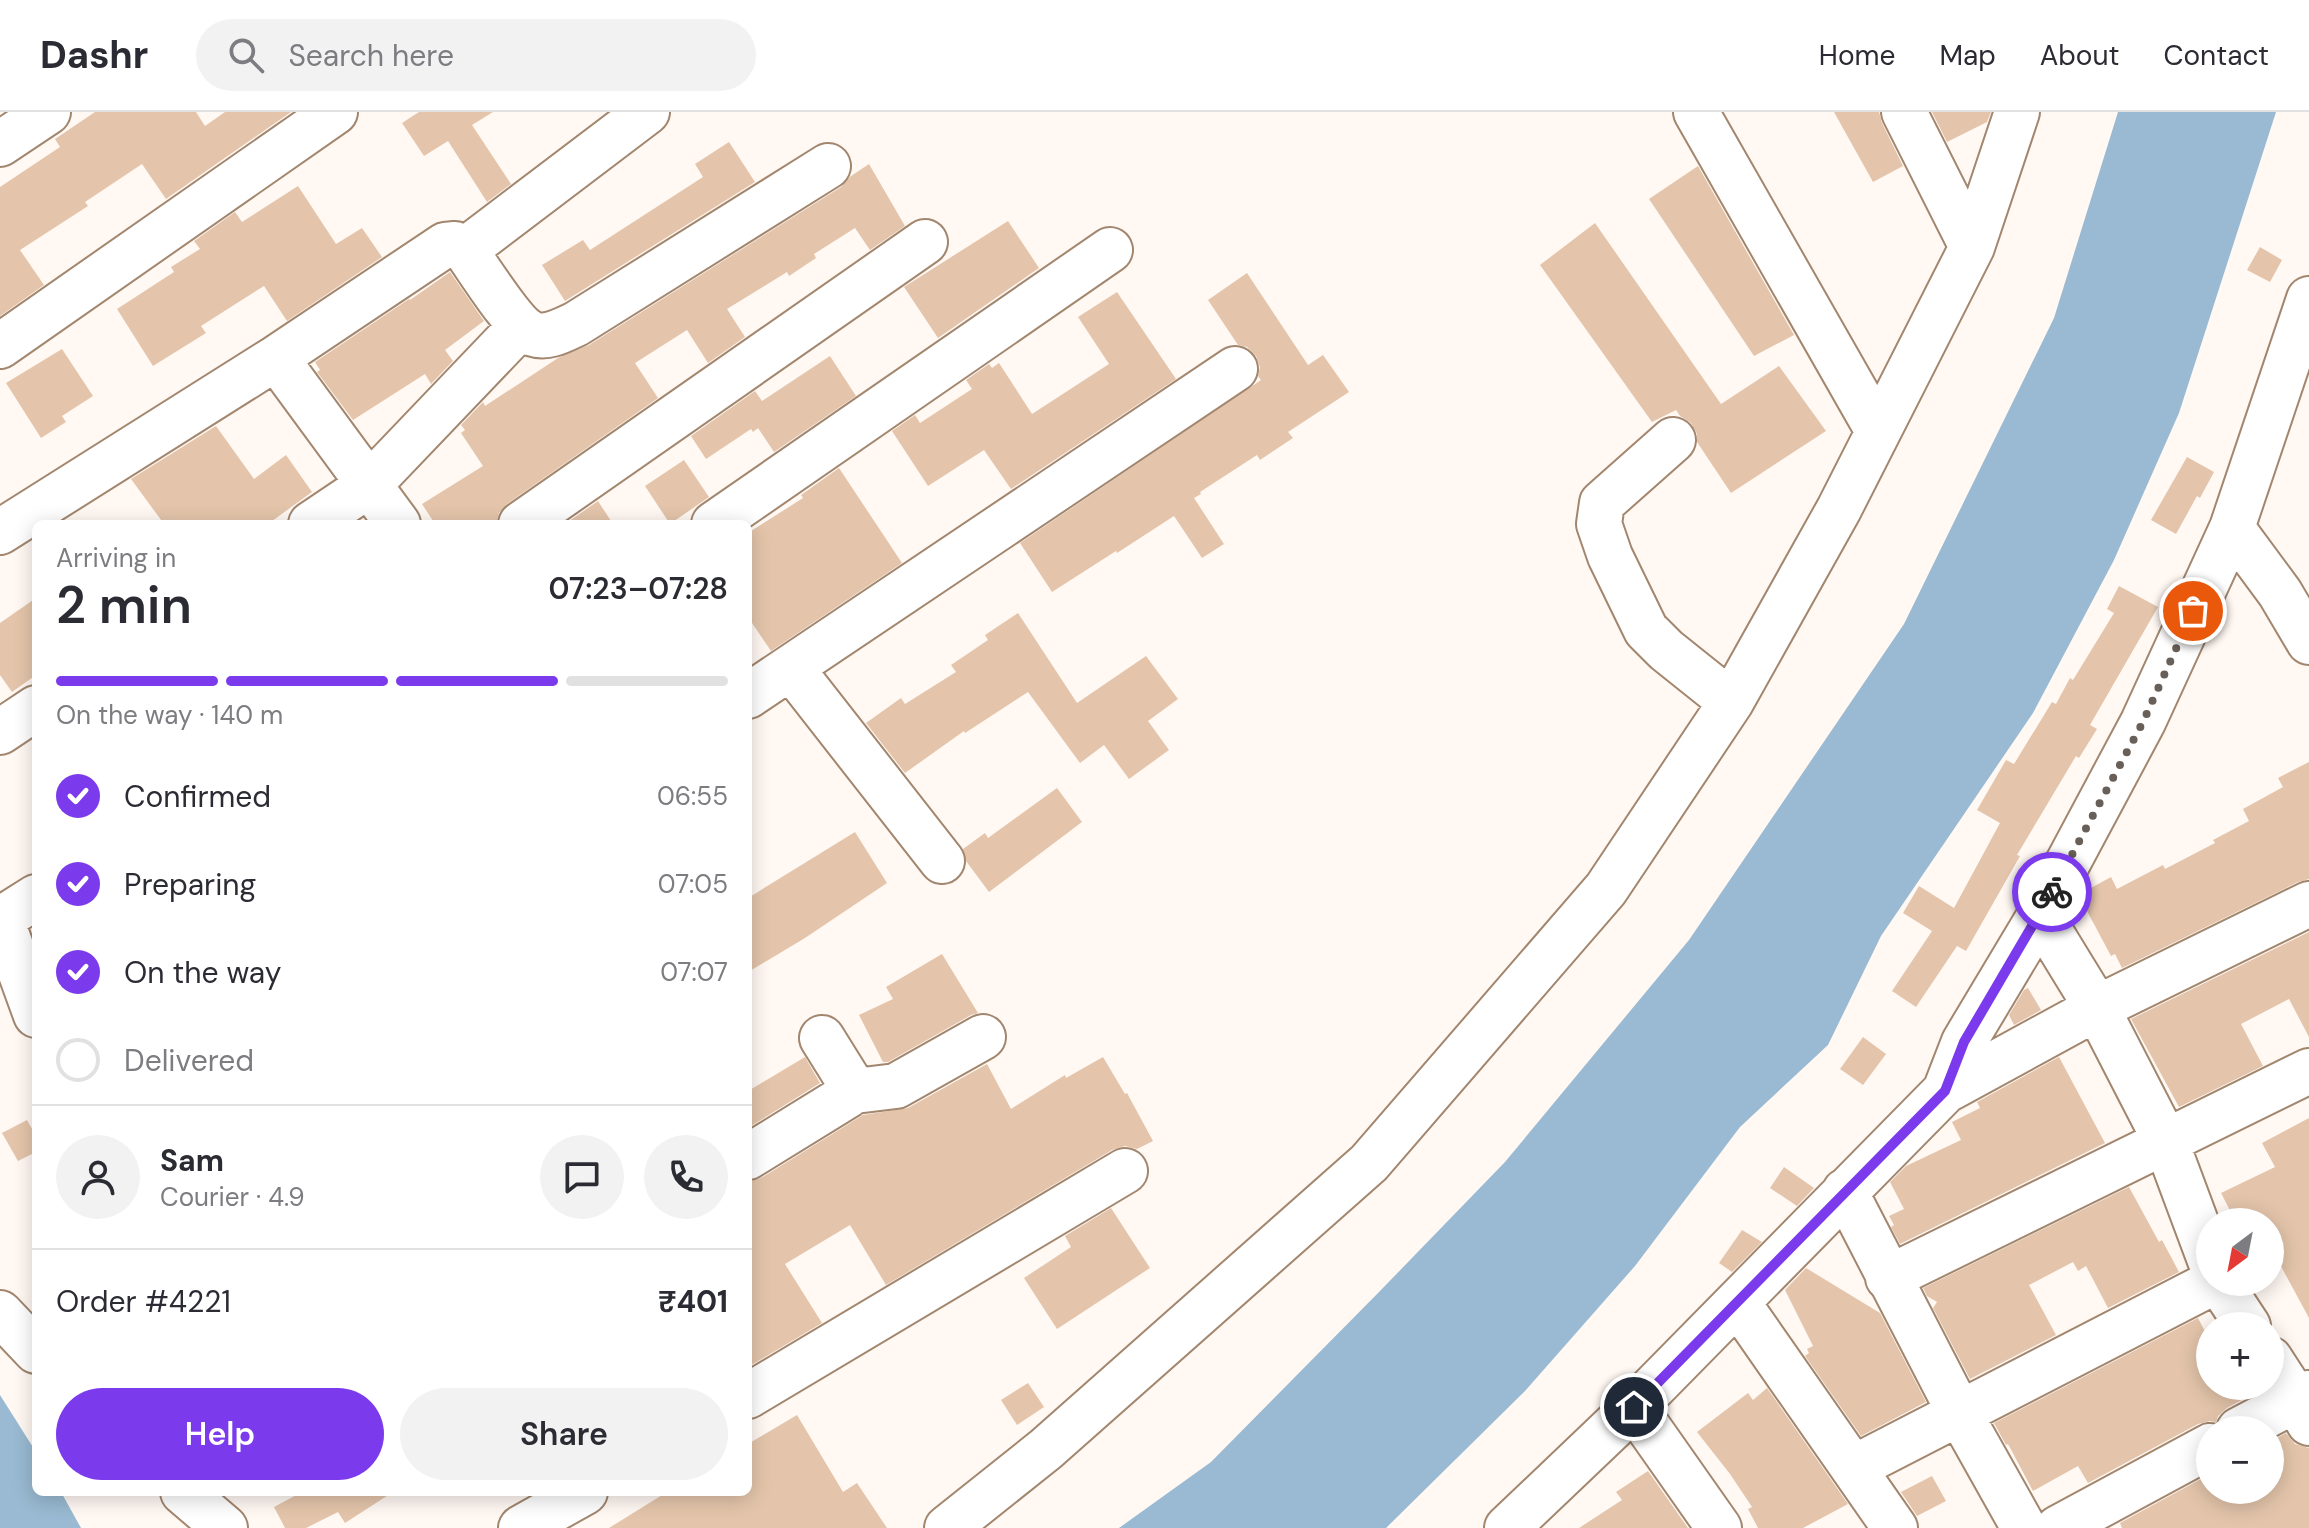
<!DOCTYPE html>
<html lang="en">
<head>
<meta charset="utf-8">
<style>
  :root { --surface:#fff; --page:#f2f2f3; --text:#2b2b33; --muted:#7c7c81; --line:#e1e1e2; --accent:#7c3aed }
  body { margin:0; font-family:"DM Sans",sans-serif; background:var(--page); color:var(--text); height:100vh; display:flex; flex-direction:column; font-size:30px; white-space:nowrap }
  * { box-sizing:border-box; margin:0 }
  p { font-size:26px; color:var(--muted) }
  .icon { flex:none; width:44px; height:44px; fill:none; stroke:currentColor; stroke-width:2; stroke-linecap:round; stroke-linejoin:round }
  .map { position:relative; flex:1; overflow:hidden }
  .drawer { position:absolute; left:32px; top:408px; width:720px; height:976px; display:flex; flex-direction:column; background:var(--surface); border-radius:12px; box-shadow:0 4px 20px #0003 }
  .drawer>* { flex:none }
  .needle { width:52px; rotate:212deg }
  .buttons { position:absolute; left:2196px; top:1096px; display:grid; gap:16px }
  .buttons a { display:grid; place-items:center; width:88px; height:88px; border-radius:50%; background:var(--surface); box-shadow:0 4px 20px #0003; font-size:40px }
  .pin { position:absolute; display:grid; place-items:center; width:68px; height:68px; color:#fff; margin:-34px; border:4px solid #fff; border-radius:50%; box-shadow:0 2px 8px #0007 }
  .courier { position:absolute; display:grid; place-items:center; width:80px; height:80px; margin:-40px; border:6px solid #7c3aed; border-radius:50%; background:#fff; color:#222; box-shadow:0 2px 10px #0007 }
  .summary em { font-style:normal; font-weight:600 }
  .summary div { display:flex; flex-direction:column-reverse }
  .summary { display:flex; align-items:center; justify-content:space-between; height:136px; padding:0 24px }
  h1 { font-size:52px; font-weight:600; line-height:60px }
  .bar { display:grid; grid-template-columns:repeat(4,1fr); gap:12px 8px; align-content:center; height:96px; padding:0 24px }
  .bar i { height:10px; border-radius:6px; background:var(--line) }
  .bar .active { background:var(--accent) }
  .bar p { grid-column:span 4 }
  .line { display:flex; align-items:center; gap:20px; padding:0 24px; border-top:2px solid var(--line) }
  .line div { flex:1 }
  .round { display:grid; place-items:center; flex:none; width:84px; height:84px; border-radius:42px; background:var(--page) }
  ol { padding:0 24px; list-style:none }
  li { display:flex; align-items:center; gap:24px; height:88px }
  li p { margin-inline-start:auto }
  li .icon { padding:8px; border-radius:50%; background:var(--accent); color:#fff; stroke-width:4 }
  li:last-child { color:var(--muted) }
  li i { width:44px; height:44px; border:4px solid var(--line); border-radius:50% }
  .action { display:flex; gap:16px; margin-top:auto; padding:16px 24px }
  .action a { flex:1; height:92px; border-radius:48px; background:var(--accent); color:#fff; font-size:32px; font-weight:600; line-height:92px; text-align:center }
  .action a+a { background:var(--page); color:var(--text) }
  header { display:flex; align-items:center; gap:48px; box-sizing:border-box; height:112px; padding:0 40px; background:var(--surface); border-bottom:2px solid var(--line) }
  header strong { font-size:38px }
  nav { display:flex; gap:44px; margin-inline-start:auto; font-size:28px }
  .search { width:560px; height:72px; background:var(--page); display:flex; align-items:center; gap:20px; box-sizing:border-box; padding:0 28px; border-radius:44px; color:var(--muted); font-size:30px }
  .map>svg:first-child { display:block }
  .water { fill:#99bad2 }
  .building { fill:#e4c5ab }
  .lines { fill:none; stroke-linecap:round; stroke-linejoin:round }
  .minor-casing { stroke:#a2866e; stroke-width:48 }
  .minor { stroke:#fff; stroke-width:44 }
  .done { stroke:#685f58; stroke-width:8; stroke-dasharray:0 14.4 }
  .route { stroke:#7c3aed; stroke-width:10 }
</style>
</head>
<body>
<header>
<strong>Dashr</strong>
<div class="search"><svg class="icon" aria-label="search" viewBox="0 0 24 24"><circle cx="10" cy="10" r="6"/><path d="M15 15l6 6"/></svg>Search here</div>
<nav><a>Home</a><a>Map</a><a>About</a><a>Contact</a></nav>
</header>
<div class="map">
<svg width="2309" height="1416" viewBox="0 0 2309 1416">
  <rect width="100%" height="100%" fill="#fff8f3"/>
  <!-- water -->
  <path class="water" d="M2118 0H2276L2179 301 2114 448 2033 601 1881 824 1828 933 1740 1015 1635 1154 1525 1279 1386 1416H1119L1211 1350 1380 1179 1505 1050 1689 828 1904 512 2054 206Z
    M0 1283 36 1340V1380H61L81 1416H0Z"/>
  <!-- building -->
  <path class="building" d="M95 0H196L205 14 225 0H291L166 87 142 52 85 90 88 94 20 138 44 173 0 204V75L60 35 55 27Z
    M419 0H493L472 13 511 72 487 90 448 29 424 44 402 11Z
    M1834 0H1879L1882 11 1903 54 1873 70Z
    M1932 0H1991L1987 10 1947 30Z
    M729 30 755 70 565 189 542 153 583 128 590 138 703 65 695 52Z
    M869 52 905 114 870 138 855 116 814 142 816 146 789 164 787 160 727 197 745 225 708 251 687 218 635 251 658 286 507 392 499 401 496 412H435L422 392 483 354 461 321 465 318 461 313 483 290 485 294 558 246 589 233 841 75 851 64Z
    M1698 54 1794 223 1754 244 1649 87Z
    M298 74 336 132 362 116 382 145 287 209 264 174 201 214 206 221 153 254 117 197 174 160 171 155 200 137 194 129 235 100 242 110Z
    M1008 109 1039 156 938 226 904 175Z
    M1595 111 1721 292 1779 254 1826 319 1731 381 1697 330V322L1691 311 1680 304 1676 298 1652 310 1540 153Z
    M2260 135 2282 148 2270 170 2247 158Z
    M450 160 484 209 445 238 453 249 431 272 425 262 353 308 317 260 320 258 315 250 409 187 410 188Z
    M1247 161 1308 253 1323 243 1349 280 1288 320 1293 326 1260 348 1257 343 1200 380 1201 382 1194 386 1224 432 1202 446 1174 404 1117 441 1116 439 1052 480 1020 431 1261 268 1258 264 1260 255 1256 244 1247 235 1238 233 1208 188Z
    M1117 180 1176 267 1011 377 984 338 928 374 892 319 915 303 920 311 972 277 966 268 989 252 992 256 999 251 1032 302 1109 252 1078 205Z
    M62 237 93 284 62 304 66 310 41 326 6 271Z
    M830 244 856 284 774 340 758 316 753 320 751 317 706 347 691 324 755 279 762 289Z
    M216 314 254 367 286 343 312 380 268 412H164L131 367Z
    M2187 345 2214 360 2200 386 2197 384 2176 422 2151 408Z
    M684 348 709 385 670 412 645 374Z
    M839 356 902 451 771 539 748 505V421L803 386 801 383Z
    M598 389 613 412H565Z
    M2119 474 2158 495 2090 613 2097 617 2079 646 2076 644 2017 743 2020 744 1966 839 1957 834 1916 895 1892 879 1932 819 1903 801 1919 774 1954 796 2000 711 1977 698 2006 648 2014 652 2052 590 2056 592 2070 566 2073 568 2114 501 2107 497Z
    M36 486V563L12 580 0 563V511Z
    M1018 501 1077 591 1146 544 1178 587 1148 609 1169 638 1129 667 1104 633 1080 651 1028 580 965 621 964 619 905 661 866 611 901 586 905 592 956 560 951 553 988 528 985 523Z
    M2309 650V767L2298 770 2122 856 2115 842 2111 844 2079 784 2080 782 2111 765 2117 777 2163 753 2165 757 2215 731 2213 728 2249 709 2243 697 2283 675 2278 666Z
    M1057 676 1082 710 989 780 966 749 963 737 985 721 988 726Z
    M855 720 887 771 805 826 748 860V786Z
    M2309 820V925L2289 887 2241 912 2263 954 2179 995 2131 907Z
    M942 842 978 901 971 903 888 950H883L859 903 893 887 886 875Z
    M2028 876 2041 898 2014 913 2009 903 2024 878Z
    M1863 925 1886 942 1863 973 1840 957Z
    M805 945 820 971 748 1016V979Z
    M1103 945 1125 982 1127 981 1153 1029 1137 1037 1125 1034 1112 1038 886 1173 850 1113 785 1152 822 1211 748 1255V1070L761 1066 863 1003 908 996 987 952 1011 997 1065 963 1066 966Z
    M2059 945 2105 1031 1900 1132 1891 1115 1894 1113 1889 1104 1904 1097 1890 1070 1906 1054 1961 1028 1952 1010 1980 996 1977 990Z
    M2309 1006V1206L2270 1134V1110H2236L2221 1081 2275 1055 2262 1031Z
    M27 1008 36 1024V1040L18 1049 2 1021Z
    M1784 1055 1814 1076 1797 1094 1770 1076Z
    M2129 1075 2159 1130 2162 1128 2179 1160 2108 1196 2086 1154 2078 1159 2073 1150 2029 1173 2056 1223 1970 1267 1933 1196 1937 1190 1927 1184 1923 1176Z
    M1111 1096 1150 1156 1057 1217 1024 1166 1071 1135 1065 1124Z
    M1742 1118 1762 1130 1732 1160 1719 1151Z
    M1806 1156 1880 1201 1926 1290 1861 1324 1805 1244 1809 1241 1807 1237 1813 1234 1785 1178Z
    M2198 1206 2210 1229V1274H2241L2247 1285 2227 1296 2218 1304 2216 1310 2210 1309 2198 1312 2088 1371 2078 1354 2033 1379 2008 1332 2006 1333 1994 1311Z
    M1028 1271 1044 1295 1017 1313 1001 1288Z
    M1767 1276 1848 1392 1803 1416H1758L1748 1397 1752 1395 1730 1362 1697 1320 1748 1281 1753 1288Z
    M797 1303 843 1380 857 1371 887 1416H609L667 1380H748V1332Z
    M2286 1321 2295 1332 2309 1336V1416H2122L2120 1411 2210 1362V1378H2270V1330Z
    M1648 1359 1688 1416H1579L1622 1388 1616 1380Z
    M1932 1364 1946 1389 1917 1404 1901 1380Z
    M302 1380H393L345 1411 338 1400 306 1416H285L274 1395Z"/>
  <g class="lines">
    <!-- minor casing -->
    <g class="minor-casing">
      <path id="minor" d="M1696 0 1878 319
        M1904 0 1972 135
        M0 32 48 0
        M465 138 647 0
        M0 234 335 0
        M276 246 398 412
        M1673 328 1602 391 1599 412 1610 444 1646 518 1666 538 1731 590
        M311 412 369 373 520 215
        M521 412 925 130
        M714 412 1110 138
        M2232 416 2280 481 2309 530
        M0 420 276 246 445 133 455 132 465 138C479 157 514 215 533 222 548 227 563 218 576 212L828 54
        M791 556 942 749
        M748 584 1235 257
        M0 620 36 596
        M2040 803 2097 896 2166 1030 2210 1148
        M0 804 36 903
        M1 807 36 785
        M822 926 855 979
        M1945 979 2097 896 2309 792
        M748 1045 855 979 896 974 983 925
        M1845 1079 1960 1302 2024 1416
        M1888 1166 2309 959
        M2219 1170 2248 1214
        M1738 1191 1895 1416
        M0 1201 36 1239
        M2270 1247 2296 1287 2309 1311
        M748 1284 1125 1059
        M1634 1295 1719 1416
        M2239 1318 2309 1281
        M1853 1356 2214 1170
        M183 1380 225 1416
        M521 1416 585 1380
        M947 1416 1046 1337 1369 1051 1606 777 1731 590 1839 397 1972 135 2017 0
        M1507 1416 1634 1295 1945 979 1964 930 2040 803 2143 610 2232 416 2309 187
        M2058 1416 2210 1334"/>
    </g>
    <!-- minor -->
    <use href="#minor" class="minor"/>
  </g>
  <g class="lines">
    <!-- done -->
    <path class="done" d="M2052 780 2143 610 2193 499"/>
    <!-- route -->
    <path class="route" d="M1634 1295 1945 979 1964 930 2052 780"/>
  </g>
</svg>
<div class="buttons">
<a><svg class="needle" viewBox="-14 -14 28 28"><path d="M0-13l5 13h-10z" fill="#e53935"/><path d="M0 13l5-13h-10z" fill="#7c7c81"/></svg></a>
<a>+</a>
<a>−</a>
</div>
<div class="pin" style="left:2193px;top:499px;background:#ea580c"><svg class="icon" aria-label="bag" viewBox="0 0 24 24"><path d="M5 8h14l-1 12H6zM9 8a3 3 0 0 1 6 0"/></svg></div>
<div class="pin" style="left:1634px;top:1295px;background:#1f2937"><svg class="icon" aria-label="home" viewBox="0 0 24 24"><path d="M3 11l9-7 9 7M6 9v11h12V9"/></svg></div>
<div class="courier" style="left:2052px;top:780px"><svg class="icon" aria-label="bike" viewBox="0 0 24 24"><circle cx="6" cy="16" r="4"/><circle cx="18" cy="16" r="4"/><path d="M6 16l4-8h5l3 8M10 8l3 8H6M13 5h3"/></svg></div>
<section class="drawer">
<div class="summary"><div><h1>2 min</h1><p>Arriving in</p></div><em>07:23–07:28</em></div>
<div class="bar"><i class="active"></i><i class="active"></i><i class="active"></i><i></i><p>On the way · 140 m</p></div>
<ol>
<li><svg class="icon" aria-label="check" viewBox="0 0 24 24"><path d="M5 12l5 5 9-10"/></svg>Confirmed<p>06:55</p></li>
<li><svg class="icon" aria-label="check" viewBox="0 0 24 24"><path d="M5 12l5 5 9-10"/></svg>Preparing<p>07:05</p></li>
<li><svg class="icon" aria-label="check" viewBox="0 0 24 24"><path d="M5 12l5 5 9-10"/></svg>On the way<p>07:07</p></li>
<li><i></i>Delivered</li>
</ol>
<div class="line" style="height:144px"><a class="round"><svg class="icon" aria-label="person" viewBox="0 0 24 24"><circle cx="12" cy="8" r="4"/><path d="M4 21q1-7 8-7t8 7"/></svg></a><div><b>Sam</b><p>Courier · 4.9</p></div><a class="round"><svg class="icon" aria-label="chat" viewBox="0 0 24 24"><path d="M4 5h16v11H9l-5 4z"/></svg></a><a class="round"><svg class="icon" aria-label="phone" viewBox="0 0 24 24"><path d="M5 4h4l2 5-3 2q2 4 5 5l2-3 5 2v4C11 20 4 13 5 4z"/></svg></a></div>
<div class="line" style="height:104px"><div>Order #4221</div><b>₹401</b></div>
<div class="action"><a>Help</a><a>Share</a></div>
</section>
</div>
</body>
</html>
